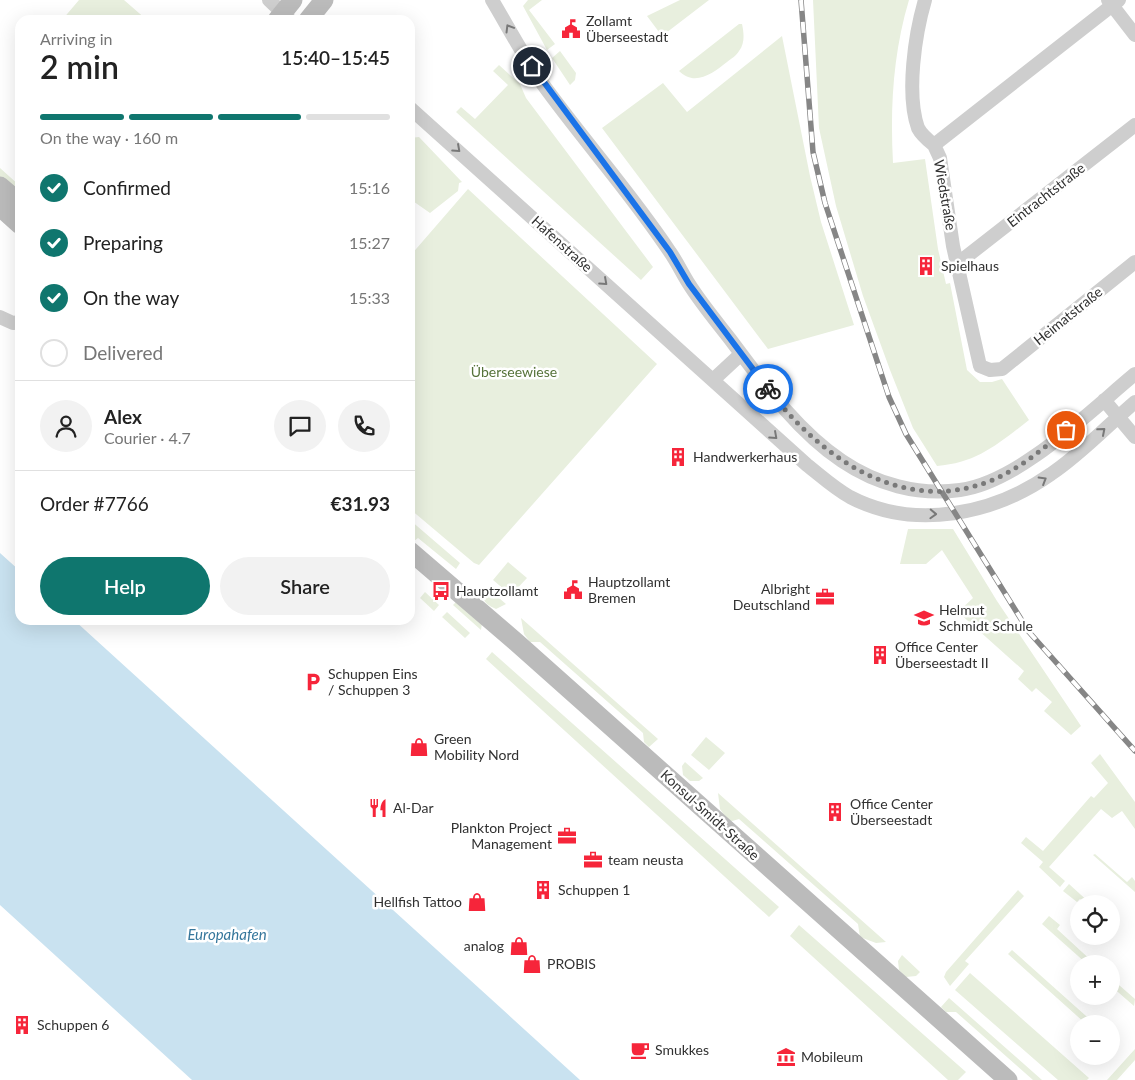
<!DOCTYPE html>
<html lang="en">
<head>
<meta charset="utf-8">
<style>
  :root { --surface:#fff; --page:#f2f2f2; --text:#222; --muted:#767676; --line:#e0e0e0; --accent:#0f766e }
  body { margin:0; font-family:Lato,sans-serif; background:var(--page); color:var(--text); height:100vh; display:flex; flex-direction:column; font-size:19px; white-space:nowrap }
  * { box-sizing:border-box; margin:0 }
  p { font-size:16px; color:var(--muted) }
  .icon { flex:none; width:28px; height:28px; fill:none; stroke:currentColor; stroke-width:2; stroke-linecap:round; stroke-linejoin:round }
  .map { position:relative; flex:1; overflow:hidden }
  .details { position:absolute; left:15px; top:15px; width:400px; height:610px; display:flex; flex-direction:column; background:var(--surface); border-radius:15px; box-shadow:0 5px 20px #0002 }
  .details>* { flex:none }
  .tools { position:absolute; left:1070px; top:895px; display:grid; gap:10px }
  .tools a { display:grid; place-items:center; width:50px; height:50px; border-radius:50%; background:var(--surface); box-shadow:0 5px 20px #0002; font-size:25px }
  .pin { position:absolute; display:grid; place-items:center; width:42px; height:42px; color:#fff; margin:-21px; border:2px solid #fff; border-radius:50%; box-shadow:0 1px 5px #0007 }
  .courier { position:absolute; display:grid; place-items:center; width:50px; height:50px; margin:-25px; border:4px solid #1a73e8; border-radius:50%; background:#fff; color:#222; box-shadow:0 1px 6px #0007 }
  .summary em { font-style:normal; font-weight:600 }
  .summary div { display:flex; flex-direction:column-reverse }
  .summary { display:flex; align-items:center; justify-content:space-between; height:85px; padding:0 25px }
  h1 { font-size:32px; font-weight:600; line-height:38px }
  .bar { display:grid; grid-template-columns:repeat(4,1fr); gap:8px 5px; align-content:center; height:60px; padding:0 25px }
  .bar i { height:6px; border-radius:4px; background:var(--line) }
  .bar .current { background:var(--accent) }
  .bar p { grid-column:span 4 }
  .line { display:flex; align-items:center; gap:12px; padding:0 25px; border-top:1px solid var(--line) }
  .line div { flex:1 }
  .round { display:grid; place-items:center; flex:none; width:52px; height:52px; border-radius:26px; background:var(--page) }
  ol { padding:0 25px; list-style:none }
  li { display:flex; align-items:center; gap:15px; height:55px }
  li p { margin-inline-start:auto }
  li .icon { padding:5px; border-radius:50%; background:var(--accent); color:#fff; stroke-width:4 }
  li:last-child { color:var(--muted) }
  li i { width:28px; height:28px; border:2px solid var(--line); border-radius:50% }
  .action { display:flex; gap:10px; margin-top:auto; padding:10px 25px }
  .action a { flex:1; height:58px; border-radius:30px; background:var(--accent); color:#fff; font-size:20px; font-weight:600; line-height:58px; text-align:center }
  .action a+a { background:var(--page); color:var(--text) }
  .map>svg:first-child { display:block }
  .green { fill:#e8efde }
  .water { fill:#c9e2f0 }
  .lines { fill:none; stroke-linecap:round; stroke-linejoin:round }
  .street { stroke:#cecece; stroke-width:14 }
  .secondary { stroke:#bbb; stroke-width:19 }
  .rail-casing { stroke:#868686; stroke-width:5.5 }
  .rail { stroke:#fff; stroke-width:4; stroke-dasharray:11; stroke-linecap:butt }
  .oneway { stroke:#787878 }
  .done { stroke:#797979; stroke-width:5; stroke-dasharray:0 9 }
  .route { stroke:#1a73e8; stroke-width:6 }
  .labels { text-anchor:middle; stroke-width:5; stroke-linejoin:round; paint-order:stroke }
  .poi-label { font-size:14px; fill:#313131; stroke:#fff; text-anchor:start }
  .street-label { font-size:14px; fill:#313131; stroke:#fff }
  .park-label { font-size:14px; fill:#557239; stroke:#fff }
  .water-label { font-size:15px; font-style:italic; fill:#36779c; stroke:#fff }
</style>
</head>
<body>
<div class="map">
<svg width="1135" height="1080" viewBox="0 0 1135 1080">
  <rect width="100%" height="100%" fill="#fff"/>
  <!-- green -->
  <path class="green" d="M79 0H124L147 20H62Z
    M528 0H542L529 10 555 44 547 50 523 6Z
    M680 0H709L662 36 647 16Z
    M813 0H909C893 53 890 108 893 163L925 159 938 249 946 284 950 283 967 370 980 382H992L1002 379 1029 420C998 444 977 463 937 466L913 428 890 370 863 296 836 206 819 128Z
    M739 24H742C744 33 745 44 739 51 737 55 731 59 727 62 713 73 695 87 679 71Z
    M782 36 810 176 821 222 854 325 768 349 602 128 663 83 687 112Z
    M560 51 576 73 575 80 570 85 552 58Z
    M499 65 520 84 526 98 653 267 641 280 456 112 461 107 475 119 508 85 493 71Z
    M419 137 462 182 459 183 458 191 430 213 410 199V138Z
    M0 168 20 186V195L0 179Z
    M468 189 657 364 479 565 474 563 410 509V256Z
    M410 520 460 563 456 569 418 538 414 541 413 534 410 531Z
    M908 529H953L997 601 1081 726 1071 735 1044 711 1052 702 1036 688 1032 692 1018 679 1024 671 958 612 973 598 942 550 926 564H900Z
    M508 562 527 578 511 595 493 580Z
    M486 587 506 604 496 609C489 606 484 603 482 595Z
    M425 592 439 605 434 611 420 598Z
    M457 601 482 623 481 630 453 605Z
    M447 612 470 633 465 638 442 617Z
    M521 618 658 739 649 747 644 742 643 733 540 642H530L524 634Z
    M492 652 779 907 769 917 486 659Z
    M706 737 725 753 709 770 691 755Z
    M1100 754 1135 802V829L1122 811 1112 818 1101 809 1049 867 1065 881 1060 887 1039 867 1043 862 1021 843 1026 837 1043 851 1091 796 1094 798 1108 783 1091 763Z
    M685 762 703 778 699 781H690L683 775 682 766Z
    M718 793 886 942 876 943 860 937 858 924 739 819 729 822 720 809Z
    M1095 854 1127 882 1132 877 1135 881V892L1093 855Z
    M1069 884 1091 904H1086L1080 899 1077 902 1063 891Z
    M1018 890 1024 896 965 961 969 964 950 986 944 977 946 972Z
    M1049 916 1060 925 1057 929 1095 964H1087L1042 924Z
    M799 925 966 1072 958 1080H948L790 936Z
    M1012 950 1095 1024H1086L1008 954Z
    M902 955 920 972 916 976 906 977 899 970 898 961Z
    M970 973 1089 1078 1087 1080H1058L955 990Z
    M1111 978 1135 999 1134 1006 1111 986Z
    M949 998 1042 1080H1033L956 1012H946L941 1007Z
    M1135 1049V1060L1117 1080H1107Z"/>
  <!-- water -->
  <path class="water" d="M0 553 20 571V620H74L580 1080H192L0 905Z"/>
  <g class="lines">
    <!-- street -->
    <path class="street" d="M269 0 290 20
      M492 0C508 27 524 57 542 83 583 140 631 193 670 252 677 262 682 273 689 284 701 303 716 321 730 339 763 383 796 430 842 461 876 484 918 496 960 490 1019 482 1089 412 1135 374
      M925 0C915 34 906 94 918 128 921 134 929 141 934 145
      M1108 0 1135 35
      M1119 0 934 145 940 158 953 246 980 366 990 370 1002 369 1135 262
      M410 108 807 465C821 476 834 488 850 497 915 531 994 514 1051 474 1080 455 1108 425 1135 402
      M957 264 1135 125
      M0 317 13 323 20 322
      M713 380 741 354
      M1104 400 1135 437"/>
    <!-- secondary -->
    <path class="secondary" d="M277 20 293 0
      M308 20 324 0
      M0 186 20 203
      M0 207 20 225
      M410 551 516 642 1008 1080"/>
    <!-- rail casing -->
    <g class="rail-casing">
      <path id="rail" d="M801 0 813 152 825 203 889 397 906 434 1029 632 1135 751"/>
    </g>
    <!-- rail -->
    <use href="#rail" class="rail"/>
  </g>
  <!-- one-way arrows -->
  <defs><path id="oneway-chevron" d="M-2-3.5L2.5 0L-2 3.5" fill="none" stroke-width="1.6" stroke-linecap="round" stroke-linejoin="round" transform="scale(1.25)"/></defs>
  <g class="oneway">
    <use href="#oneway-chevron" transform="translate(509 28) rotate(-121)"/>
    <use href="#oneway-chevron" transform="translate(457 149) rotate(42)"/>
    <use href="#oneway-chevron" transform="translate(604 282) rotate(42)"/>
    <use href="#oneway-chevron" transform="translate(1102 431) rotate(-41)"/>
    <use href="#oneway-chevron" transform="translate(774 436) rotate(42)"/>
    <use href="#oneway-chevron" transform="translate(1043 480) rotate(-31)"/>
    <use href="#oneway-chevron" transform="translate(933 514) rotate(2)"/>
  </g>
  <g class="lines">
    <!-- done -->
    <path class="done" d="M768 389C820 457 902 516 990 481 1018 470 1043 449 1066 430"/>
    <!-- route -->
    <path class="route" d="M532 66 670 252 689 284 768 389"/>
  </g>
  <!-- icons -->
  <defs>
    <g id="civic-bare" transform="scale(1.5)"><path d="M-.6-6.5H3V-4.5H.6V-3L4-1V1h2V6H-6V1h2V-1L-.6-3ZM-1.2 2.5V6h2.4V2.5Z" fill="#f6253a" stroke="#fff" stroke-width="2.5" paint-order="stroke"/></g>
    <g id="building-bare" transform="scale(1.5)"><path d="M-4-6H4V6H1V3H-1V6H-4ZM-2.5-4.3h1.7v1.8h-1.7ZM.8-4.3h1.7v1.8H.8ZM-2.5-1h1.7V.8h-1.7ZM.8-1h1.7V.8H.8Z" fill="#f6253a" stroke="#fff" stroke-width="2.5" paint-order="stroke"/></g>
    <g id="bus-bare" transform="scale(1.5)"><path d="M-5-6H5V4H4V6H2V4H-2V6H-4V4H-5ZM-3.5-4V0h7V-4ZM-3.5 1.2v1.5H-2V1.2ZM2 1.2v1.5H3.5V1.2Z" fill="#f6253a" stroke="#fff" stroke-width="2.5" paint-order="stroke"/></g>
    <g id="office-bare" transform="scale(1.5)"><path d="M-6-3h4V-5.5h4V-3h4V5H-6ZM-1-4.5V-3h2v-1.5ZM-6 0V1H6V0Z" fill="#f6253a" stroke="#fff" stroke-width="2.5" paint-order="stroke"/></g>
    <g id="school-bare" transform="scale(1.5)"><path d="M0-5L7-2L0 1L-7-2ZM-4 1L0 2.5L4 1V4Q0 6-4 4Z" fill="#f6253a" stroke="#fff" stroke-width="2.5" paint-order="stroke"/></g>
    <g id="parking-bare" transform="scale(1.5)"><path d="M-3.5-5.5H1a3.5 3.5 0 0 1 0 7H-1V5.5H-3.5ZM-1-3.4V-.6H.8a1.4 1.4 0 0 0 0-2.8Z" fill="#f6253a" stroke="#fff" stroke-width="2.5" paint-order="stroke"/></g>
    <g id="shop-bare" transform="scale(1.5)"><path d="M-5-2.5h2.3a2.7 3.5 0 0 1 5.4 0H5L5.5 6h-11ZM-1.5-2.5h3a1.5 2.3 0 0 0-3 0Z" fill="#f6253a" stroke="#fff" stroke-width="2.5" paint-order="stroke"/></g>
    <g id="restaurant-bare" transform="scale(1.5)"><path d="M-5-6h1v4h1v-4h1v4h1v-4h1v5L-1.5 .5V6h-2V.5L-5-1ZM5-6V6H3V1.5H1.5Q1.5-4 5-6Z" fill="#f6253a" stroke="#fff" stroke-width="2.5" paint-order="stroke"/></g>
    <g id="cafe-bare" transform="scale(1.5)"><path d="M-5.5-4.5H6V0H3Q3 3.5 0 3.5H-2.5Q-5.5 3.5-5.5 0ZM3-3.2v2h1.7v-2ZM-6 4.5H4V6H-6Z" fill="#f6253a" stroke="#fff" stroke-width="2.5" paint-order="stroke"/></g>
    <g id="museum-bare" transform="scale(1.5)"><path d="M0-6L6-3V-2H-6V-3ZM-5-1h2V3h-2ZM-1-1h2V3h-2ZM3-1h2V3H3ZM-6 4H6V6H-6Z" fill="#f6253a" stroke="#fff" stroke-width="2.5" paint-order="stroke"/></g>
  </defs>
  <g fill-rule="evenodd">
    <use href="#civic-bare" x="571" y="29"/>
    <use href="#building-bare" x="926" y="266"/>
    <use href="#building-bare" x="678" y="457"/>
    <use href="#civic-bare" x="573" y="590"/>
    <use href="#bus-bare" x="441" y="591"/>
    <use href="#office-bare" x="825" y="597"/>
    <use href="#school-bare" x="924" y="618"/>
    <use href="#building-bare" x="880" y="655"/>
    <use href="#parking-bare" x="313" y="682"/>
    <use href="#shop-bare" x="419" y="747"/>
    <use href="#restaurant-bare" x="378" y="808"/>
    <use href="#building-bare" x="835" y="812"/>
    <use href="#office-bare" x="567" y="836"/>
    <use href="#office-bare" x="593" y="860"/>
    <use href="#building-bare" x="543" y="890"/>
    <use href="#shop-bare" x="477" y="902"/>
    <use href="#shop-bare" x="519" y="946"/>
    <use href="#shop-bare" x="532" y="964"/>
    <use href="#building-bare" x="22" y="1025"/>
    <use href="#cafe-bare" x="640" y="1050"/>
    <use href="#museum-bare" x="786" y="1057"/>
  </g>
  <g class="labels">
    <!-- poi labels -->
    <g class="poi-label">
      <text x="586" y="26">Zollamt<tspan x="586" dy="16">Überseestadt</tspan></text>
      <text x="941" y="271">Spielhaus</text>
      <text x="693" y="462">Handwerkerhaus</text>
      <text x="588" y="587">Hauptzollamt<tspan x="588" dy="16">Bremen</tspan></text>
      <text x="810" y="594" text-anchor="end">Albright<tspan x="810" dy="16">Deutschland</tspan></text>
      <text x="456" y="596">Hauptzollamt</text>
      <text x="939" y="615">Helmut<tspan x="939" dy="16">Schmidt Schule</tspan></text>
      <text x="895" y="652">Office Center<tspan x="895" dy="16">Überseestadt II</tspan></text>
      <text x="328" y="679">Schuppen Eins<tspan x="328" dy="16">/ Schuppen 3</tspan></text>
      <text x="434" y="744">Green<tspan x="434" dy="16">Mobility Nord</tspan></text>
      <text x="850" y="809">Office Center<tspan x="850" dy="16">Überseestadt</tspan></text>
      <text x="393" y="813">Al-Dar</text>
      <text x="552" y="833" text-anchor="end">Plankton Project<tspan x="552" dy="16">Management</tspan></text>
      <text x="608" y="865">team neusta</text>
      <text x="558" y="895">Schuppen 1</text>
      <text x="462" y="907" text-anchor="end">Hellfish Tattoo</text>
      <text x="504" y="951" text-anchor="end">analog</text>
      <text x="547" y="969">PROBIS</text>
      <text x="37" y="1030">Schuppen 6</text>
      <text x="655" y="1055">Smukkes</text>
      <text x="801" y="1062">Mobileum</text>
    </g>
    <!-- street labels -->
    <g class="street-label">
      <text transform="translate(945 195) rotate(80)" y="5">Wiedstraße</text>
      <text transform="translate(1046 195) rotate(-38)" y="5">Eintrachtstraße</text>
      <text transform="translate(562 244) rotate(42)" y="5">Hafenstraße</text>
      <text transform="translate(1068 316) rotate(-39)" y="5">Heimatstraße</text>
      <text transform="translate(710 815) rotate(42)" y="5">Konsul-Smidt-Straße</text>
    </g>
    <!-- park labels -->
    <g class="park-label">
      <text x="514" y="377">Überseewiese</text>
    </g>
    <!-- water labels -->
    <g class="water-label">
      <text x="227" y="940">Europahafen</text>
    </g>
  </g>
</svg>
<div class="tools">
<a><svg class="icon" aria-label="locate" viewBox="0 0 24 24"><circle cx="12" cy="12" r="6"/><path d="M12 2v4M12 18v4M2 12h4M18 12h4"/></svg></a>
<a>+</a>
<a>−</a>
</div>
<div class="pin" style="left:1066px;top:430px;background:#ea580c"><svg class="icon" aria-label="bag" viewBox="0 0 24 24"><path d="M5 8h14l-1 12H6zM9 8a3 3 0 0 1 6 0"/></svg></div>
<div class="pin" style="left:532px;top:66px;background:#1f2937"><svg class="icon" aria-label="home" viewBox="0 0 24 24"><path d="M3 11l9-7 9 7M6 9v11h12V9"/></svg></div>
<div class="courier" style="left:768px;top:389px"><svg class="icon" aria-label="bike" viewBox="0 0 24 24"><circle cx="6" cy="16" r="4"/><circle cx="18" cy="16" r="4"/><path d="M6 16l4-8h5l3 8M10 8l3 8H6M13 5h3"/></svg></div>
<section class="details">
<div class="summary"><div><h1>2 min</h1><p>Arriving in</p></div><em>15:40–15:45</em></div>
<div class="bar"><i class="current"></i><i class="current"></i><i class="current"></i><i></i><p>On the way · 160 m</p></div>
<ol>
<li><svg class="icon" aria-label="check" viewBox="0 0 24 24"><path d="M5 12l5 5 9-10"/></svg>Confirmed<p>15:16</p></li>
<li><svg class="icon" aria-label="check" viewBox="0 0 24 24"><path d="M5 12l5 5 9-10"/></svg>Preparing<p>15:27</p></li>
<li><svg class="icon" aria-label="check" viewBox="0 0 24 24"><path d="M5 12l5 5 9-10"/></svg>On the way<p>15:33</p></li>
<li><i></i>Delivered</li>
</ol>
<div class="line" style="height:90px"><a class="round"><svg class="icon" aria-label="person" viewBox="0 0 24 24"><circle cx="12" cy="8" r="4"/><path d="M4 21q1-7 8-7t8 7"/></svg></a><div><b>Alex</b><p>Courier · 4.7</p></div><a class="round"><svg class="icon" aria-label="chat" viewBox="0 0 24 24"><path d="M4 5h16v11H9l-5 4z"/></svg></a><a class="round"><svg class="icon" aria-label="phone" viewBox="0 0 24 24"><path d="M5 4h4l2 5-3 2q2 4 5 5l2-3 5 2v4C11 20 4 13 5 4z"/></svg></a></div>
<div class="line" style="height:65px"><div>Order #7766</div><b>€31.93</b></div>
<div class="action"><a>Help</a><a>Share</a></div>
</section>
</div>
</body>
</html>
